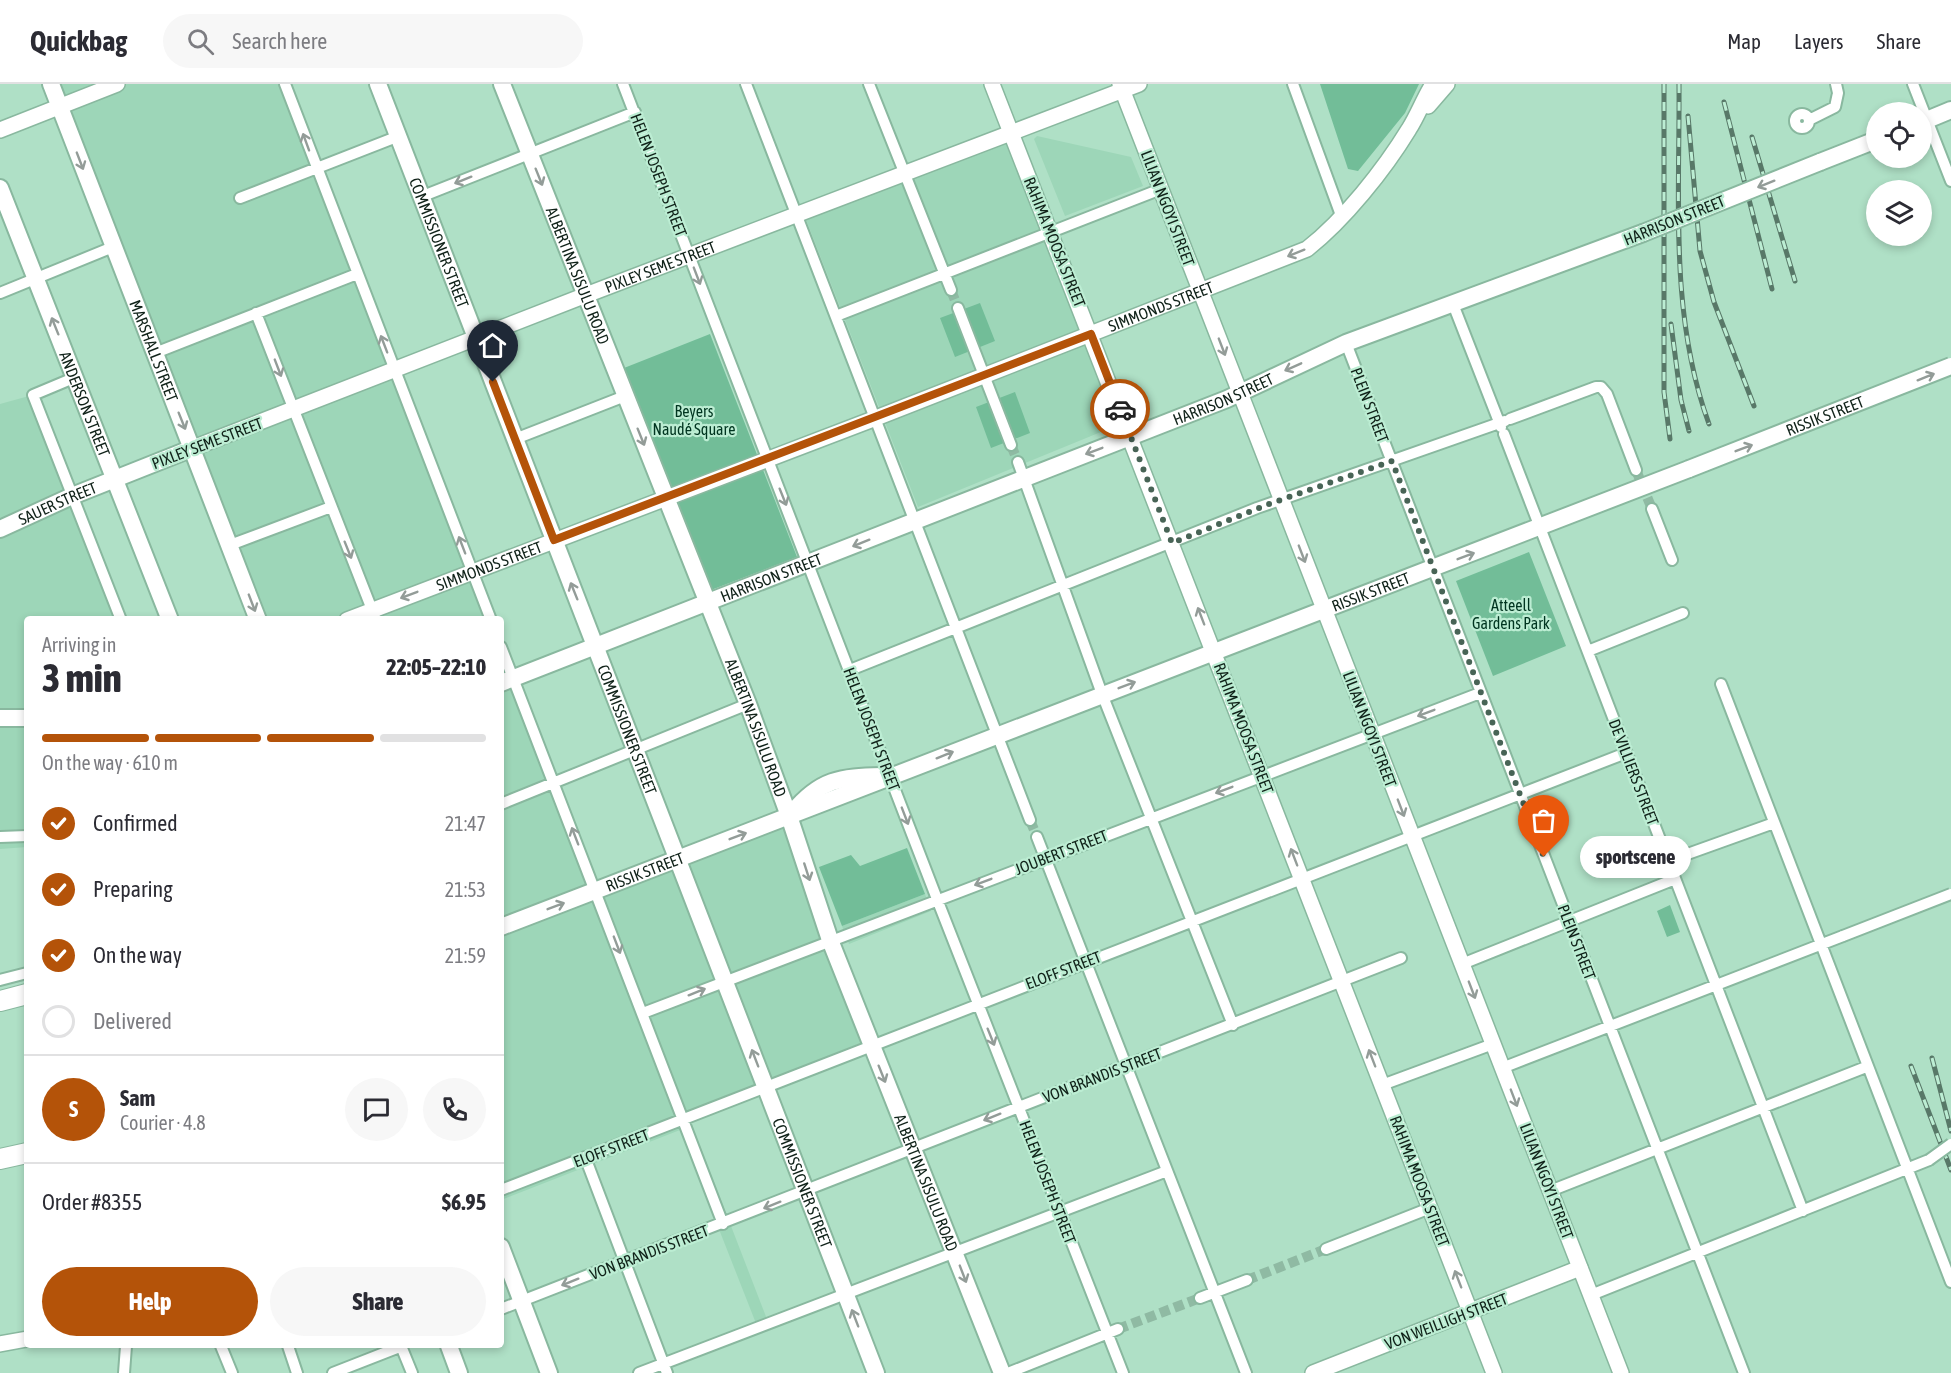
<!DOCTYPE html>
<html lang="en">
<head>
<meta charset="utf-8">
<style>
  :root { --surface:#fff; --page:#f7f7f7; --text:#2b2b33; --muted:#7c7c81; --line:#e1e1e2; --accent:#b45309 }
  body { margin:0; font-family:"Asap Condensed",sans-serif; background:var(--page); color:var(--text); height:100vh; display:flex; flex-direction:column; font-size:22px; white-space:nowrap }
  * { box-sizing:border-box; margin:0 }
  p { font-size:20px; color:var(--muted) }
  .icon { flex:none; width:33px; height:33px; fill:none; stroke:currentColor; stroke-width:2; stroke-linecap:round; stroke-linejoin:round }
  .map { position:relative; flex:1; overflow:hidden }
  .panel { position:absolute; left:24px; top:532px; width:480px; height:732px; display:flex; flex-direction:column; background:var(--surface); border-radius:6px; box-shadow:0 3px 9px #0003 }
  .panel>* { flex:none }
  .fabs { position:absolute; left:1866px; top:18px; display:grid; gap:12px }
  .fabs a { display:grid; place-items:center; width:66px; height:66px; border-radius:50%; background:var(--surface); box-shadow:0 3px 9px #0003; font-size:30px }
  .pin { position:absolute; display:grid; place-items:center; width:51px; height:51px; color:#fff; margin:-62px -26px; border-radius:50% 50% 50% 0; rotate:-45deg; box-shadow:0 0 6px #0007 }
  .pin .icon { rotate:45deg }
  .courier { position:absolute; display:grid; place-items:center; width:60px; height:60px; margin:-30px; border:4px solid #b45309; border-radius:50%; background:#fff; color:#222; box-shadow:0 2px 8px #0007 }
  .bubble { position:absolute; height:42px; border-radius:21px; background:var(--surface); box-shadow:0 3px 9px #0003; font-size:20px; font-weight:800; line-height:42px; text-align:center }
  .headline em { font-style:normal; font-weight:800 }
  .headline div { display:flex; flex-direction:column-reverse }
  .headline { display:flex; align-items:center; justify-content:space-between; height:102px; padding:0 18px }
  h1 { font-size:39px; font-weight:800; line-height:45px }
  .bar { display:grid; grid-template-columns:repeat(4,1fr); gap:9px 6px; align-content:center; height:72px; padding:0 18px }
  .bar i { height:8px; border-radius:4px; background:var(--line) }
  .bar .on { background:var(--accent) }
  .bar p { grid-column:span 4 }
  .line { display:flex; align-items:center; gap:15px; padding:0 18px; border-top:2px solid var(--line) }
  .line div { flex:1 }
  .round { display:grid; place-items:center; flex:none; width:63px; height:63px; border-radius:32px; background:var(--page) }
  ol { padding:0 18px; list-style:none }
  li { display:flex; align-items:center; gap:18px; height:66px }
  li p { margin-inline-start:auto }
  li .icon { padding:6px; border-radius:50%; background:var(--accent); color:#fff; stroke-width:4 }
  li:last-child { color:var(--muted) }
  li i { width:33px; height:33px; border:3px solid var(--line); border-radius:50% }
  .action { display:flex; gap:12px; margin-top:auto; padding:12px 18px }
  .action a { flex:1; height:69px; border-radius:36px; background:var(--accent); color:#fff; font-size:24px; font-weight:800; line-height:69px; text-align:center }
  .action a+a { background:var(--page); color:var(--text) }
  header { display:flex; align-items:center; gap:36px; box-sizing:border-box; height:84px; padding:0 30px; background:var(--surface); border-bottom:2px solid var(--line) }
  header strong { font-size:28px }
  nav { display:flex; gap:33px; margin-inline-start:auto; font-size:21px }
  .search { width:420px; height:54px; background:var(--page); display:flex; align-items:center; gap:15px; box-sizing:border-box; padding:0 21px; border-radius:33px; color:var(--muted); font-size:22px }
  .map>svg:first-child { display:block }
  .built { fill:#9dd6b8 }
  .green { fill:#72bd98 }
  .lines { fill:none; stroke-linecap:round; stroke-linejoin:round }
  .street-tunnel { stroke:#8fbaa3; stroke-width:10; stroke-dasharray:10 5; stroke-linecap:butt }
  .street-casing { stroke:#89b89f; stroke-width:14 }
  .secondary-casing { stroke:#89b89f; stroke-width:18 }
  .primary-casing { stroke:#89b89f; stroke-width:20 }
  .highway-casing { stroke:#89b89f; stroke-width:22 }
  .street { stroke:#fff; stroke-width:10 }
  .secondary { stroke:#fff; stroke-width:15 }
  .primary { stroke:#fff; stroke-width:16 }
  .highway { stroke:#fff; stroke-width:20 }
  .rail-casing { stroke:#587868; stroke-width:5 }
  .rail { stroke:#bcedd3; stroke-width:3; stroke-dasharray:9; stroke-linecap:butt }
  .street-bridge-casing { stroke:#89b89f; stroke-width:14; stroke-linecap:butt }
  .primary-bridge-casing { stroke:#89b89f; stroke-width:20; stroke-linecap:butt }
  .street-bridge { stroke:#fff; stroke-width:10 }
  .primary-bridge { stroke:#fff; stroke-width:16 }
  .oneway { stroke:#939c98 }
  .done { stroke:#486456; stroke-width:6; stroke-dasharray:0 10.8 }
  .route { stroke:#b45309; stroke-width:8 }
  .labels { text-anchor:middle; stroke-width:4.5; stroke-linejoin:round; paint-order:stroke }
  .street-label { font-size:16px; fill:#102219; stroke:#bcedd3 }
  .park-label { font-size:16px; fill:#003520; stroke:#bcedd3 }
</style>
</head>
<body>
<header>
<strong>Quickbag</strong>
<div class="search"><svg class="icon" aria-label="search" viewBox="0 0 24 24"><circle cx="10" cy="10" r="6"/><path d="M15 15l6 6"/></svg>Search here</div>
<nav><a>Map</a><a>Layers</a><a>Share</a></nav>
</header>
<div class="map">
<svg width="1951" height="1289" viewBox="0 0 1951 1289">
  <rect width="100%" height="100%" fill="#afe0c6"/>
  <!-- built -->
  <path class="built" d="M60 0H279L486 535H265Z
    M1037 52 1131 73 1143 102 1065 132 1034 55Z
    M1009 56 1118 341 918 423 805 133Z
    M29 312 116 535 27 536V763L0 765V320Z
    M501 575 588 800 501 835Z
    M782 727 871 955 687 1028 770 1243 759 1247 680 1046 501 1116V838Z
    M925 810 931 827 849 860 842 842Z"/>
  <!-- green -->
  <path class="green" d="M1320 0H1419L1405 29 1358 87 1348 85Z
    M980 219 995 257 955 273 940 234Z
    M710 250 797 473 711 506 624 284Z
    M1015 308 1030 349 991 364 976 323Z
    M1529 468 1566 562 1493 592 1456 497Z
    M907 764 925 810 842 842 819 783 851 771 860 782Z
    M1670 821 1680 848 1667 853 1657 827Z"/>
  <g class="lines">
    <!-- street-tunnel -->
    <path class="street-tunnel" d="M951 206 958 224
      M1011 361 1018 378
      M1636 386 1652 425
      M1030 736 1037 753
      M1247 1196 1326 1165
      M1118 1245 1200 1214"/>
    <!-- street casing -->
    <g class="street-casing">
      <path id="street" d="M285 0 491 536
        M623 0 937 815 1123 1289
        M746 0 1030 736
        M869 0 951 206
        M1293 0 1342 134
        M1913 0 1951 97
        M1795 37a7 7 0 1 1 14 0a7 7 0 1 1-14 0Z
        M1809 36 1835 23 1838 9 1836 0
        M423 112 635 28
        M240 114 399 52
        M0 209 113 163
        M1453 220 1501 343
        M958 224 1011 361
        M256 229 376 536
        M836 232 1161 105
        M1346 259 1744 1289
        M155 269 357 190
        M76 293 33 311 121 536
        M1510 335 1596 303H1601L1607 310 1636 386
        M1504 350 1803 1127
        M515 355 625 312
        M1018 378 1102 610 1233 941
        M1652 425 1672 476
        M230 461 331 423
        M501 563 723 1140
        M1588 567 1683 529
        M850 586 1257 424 1505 337
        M1721 600 1951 1198
        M501 720 748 620
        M0 753 27 752
        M1037 753 1246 1289
        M1668 777 1774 739
        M1462 880 1675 795
        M0 896 27 889
        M643 929 1480 609
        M1502 984 1843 852
        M1382 1001 1493 960
        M585 1073 667 1289
        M501 1106 1626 669
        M1550 1107 1866 983
        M1326 1165 1430 1124
        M1591 1211 1929 1076
        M1200 1214 1247 1196
        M501 1225 1401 874
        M221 1262 232 1289
        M288 1262 297 1289
        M401 1262 412 1289
        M124 1289 126 1262
        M333 1289 402 1262
        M639 1289 1167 1087
        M1008 1289 1118 1245"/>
    </g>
    <!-- secondary casing -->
    <g class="secondary-casing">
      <g id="secondary">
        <path d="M992 0 1494 1289"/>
        <path d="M1120 0 1621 1289"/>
        <path d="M1428 22 1447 0"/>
        <path d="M0 46 117 0"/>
        <path id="s1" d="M193 364 586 211 1139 0"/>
        <path id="s2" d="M347 536 876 334 1307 165C1344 136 1384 86 1409 45 1418 31 1424 14 1433 0"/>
        <path d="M0 1260 27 1255"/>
        <path d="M1313 1289 1580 1184"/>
      </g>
    </g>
    <!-- primary casing -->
    <g class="primary-casing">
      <g id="primary">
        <path id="s3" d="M51 0 258 536"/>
        <path id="s4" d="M378 0 876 1289"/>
        <path id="s5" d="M502 0 748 620 789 732 830 856 1002 1289"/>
        <path d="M1922 38 1951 26"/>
        <path d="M1820 78 1876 56"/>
        <path id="s6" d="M0 104 170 536"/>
        <path id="s7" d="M0 445 72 412 193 364"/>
        <path id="s8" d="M501 599 1227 315 1346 259 1643 149"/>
        <path d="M0 634H27"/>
        <path d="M792 729C820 695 840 693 882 692"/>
        <path id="s9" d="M501 843 1689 385"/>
        <path d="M501 1163 549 1289"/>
        <path d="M449 1262 459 1289"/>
      </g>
    </g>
    <!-- highway casing -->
    <g class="highway-casing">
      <path id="highway" d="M0 917 27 910
        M0 1075 27 1069"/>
    </g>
    <!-- street -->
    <use href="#street" class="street"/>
    <!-- secondary -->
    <use href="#secondary" class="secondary"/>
    <!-- primary -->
    <use href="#primary" class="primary"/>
    <!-- highway -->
    <use href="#highway" class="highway"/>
    <!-- rail casing -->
    <g class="rail-casing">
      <path id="rail" d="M1664 0V308L1670 355
        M1679 0C1680 113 1669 231 1709 340
        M1724 18 1772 205
        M1688 32 1700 167 1714 218 1754 322
        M1752 53 1795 197
        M1671 240 1681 316 1689 347
        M1932 974 1951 1047
        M1911 982 1951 1086"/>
    </g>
    <!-- rail -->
    <use href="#rail" class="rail"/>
    <!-- street-bridge casing -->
    <g class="street-bridge-casing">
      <path id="street-bridge" d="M1843 852 1951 810
        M1929 1076 1951 1060"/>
    </g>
    <!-- primary-bridge casing -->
    <g class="primary-bridge-casing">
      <g id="primary-bridge">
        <path d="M1643 149 1820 78"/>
        <path id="s10" d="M1689 385 1951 282"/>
      </g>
    </g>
    <!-- street-bridge -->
    <use href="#street-bridge" class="street-bridge"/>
    <!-- primary-bridge -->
    <use href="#primary-bridge" class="primary-bridge"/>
  </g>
  <!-- one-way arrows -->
  <defs><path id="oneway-shaft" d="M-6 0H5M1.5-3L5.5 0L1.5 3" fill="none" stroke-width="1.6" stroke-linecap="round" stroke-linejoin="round" transform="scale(1.5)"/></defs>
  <g class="oneway">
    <use href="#oneway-shaft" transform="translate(306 58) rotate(-110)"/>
    <use href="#oneway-shaft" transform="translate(80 77) rotate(69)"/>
    <use href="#oneway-shaft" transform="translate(539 93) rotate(68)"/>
    <use href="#oneway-shaft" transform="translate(463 96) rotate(158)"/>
    <use href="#oneway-shaft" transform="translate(1766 100) rotate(158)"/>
    <use href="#oneway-shaft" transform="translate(1296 169) rotate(158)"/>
    <use href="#oneway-shaft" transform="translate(697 192) rotate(69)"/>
    <use href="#oneway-shaft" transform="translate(55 242) rotate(-112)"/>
    <use href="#oneway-shaft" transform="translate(384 260) rotate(-111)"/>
    <use href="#oneway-shaft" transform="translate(1222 263) rotate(69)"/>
    <use href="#oneway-shaft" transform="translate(1293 283) rotate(156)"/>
    <use href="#oneway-shaft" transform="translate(278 284) rotate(69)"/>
    <use href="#oneway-shaft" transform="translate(1926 293) rotate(-22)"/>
    <use href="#oneway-shaft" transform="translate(182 337) rotate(68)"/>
    <use href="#oneway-shaft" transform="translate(641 353) rotate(68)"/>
    <use href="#oneway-shaft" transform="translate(1744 364) rotate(-21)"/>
    <use href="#oneway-shaft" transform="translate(1094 367) rotate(159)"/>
    <use href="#oneway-shaft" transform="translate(783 413) rotate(68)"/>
    <use href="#oneway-shaft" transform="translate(861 459) rotate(158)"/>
    <use href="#oneway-shaft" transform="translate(462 461) rotate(-111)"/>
    <use href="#oneway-shaft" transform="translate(348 466) rotate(68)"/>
    <use href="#oneway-shaft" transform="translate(1302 470) rotate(69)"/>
    <use href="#oneway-shaft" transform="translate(1466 472) rotate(-21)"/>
    <use href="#oneway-shaft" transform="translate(574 507) rotate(-112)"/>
    <use href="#oneway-shaft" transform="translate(409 511) rotate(159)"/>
    <use href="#oneway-shaft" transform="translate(252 519) rotate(69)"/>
    <use href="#oneway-shaft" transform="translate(1201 532) rotate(-111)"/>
    <use href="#oneway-shaft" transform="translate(1127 601) rotate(-21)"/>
    <use href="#oneway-shaft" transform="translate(1426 629) rotate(159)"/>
    <use href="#oneway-shaft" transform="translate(945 671) rotate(-22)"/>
    <use href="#oneway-shaft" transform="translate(1224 706) rotate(159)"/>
    <use href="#oneway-shaft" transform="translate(1401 724) rotate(69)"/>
    <use href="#oneway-shaft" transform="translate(905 732) rotate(69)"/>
    <use href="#oneway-shaft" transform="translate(575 752) rotate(-111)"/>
    <use href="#oneway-shaft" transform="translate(738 752) rotate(-21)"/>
    <use href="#oneway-shaft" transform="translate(1294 773) rotate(-111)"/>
    <use href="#oneway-shaft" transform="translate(807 788) rotate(72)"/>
    <use href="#oneway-shaft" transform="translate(983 798) rotate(159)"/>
    <use href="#oneway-shaft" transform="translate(556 822) rotate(-21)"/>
    <use href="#oneway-shaft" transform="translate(617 861) rotate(69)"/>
    <use href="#oneway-shaft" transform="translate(1472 906) rotate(69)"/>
    <use href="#oneway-shaft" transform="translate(697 908) rotate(-22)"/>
    <use href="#oneway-shaft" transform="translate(991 953) rotate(68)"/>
    <use href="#oneway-shaft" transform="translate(755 974) rotate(-111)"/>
    <use href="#oneway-shaft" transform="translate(1372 974) rotate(-111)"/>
    <use href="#oneway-shaft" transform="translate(882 990) rotate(68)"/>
    <use href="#oneway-shaft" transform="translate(1514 1014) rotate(69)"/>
    <use href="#oneway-shaft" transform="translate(992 1033) rotate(158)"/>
    <use href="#oneway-shaft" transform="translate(772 1121) rotate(158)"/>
    <use href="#oneway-shaft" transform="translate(963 1190) rotate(69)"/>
    <use href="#oneway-shaft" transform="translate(1458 1195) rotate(-111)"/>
    <use href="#oneway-shaft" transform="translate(570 1198) rotate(158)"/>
    <use href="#oneway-shaft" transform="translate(855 1234) rotate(-111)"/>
  </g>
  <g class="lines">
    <!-- done -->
    <path class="done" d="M1120 325 1172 459 1269 420 1392 377 1544 773"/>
    <!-- route -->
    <path class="route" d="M493 298 554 456 1091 250 1120 325"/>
  </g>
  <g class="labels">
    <!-- street labels -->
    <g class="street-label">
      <text transform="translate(659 91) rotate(69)" y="6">HELEN JOSEPH STREET</text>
      <text transform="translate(1168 124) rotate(69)" y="6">LILIAN NGOYI STREET</text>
      <text transform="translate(1674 136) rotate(-22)" y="6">HARRISON STREET</text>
      <text dy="6" stroke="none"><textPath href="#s4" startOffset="170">COMMISSIONER STREET</textPath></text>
      <text transform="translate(1055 158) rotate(68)" y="6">RAHIMA MOOSA STREET</text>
      <text dy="6" stroke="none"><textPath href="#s1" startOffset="501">PIXLEY SEME STREET</textPath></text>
      <text dy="6" stroke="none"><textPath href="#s5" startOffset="206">ALBERTINA SISULU ROAD</textPath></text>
      <text dy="6" stroke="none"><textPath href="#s2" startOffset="872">SIMMONDS STREET</textPath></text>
      <text dy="6" stroke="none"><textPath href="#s3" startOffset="286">MARSHALL STREET</textPath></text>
      <text dy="6" stroke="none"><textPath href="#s8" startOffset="776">HARRISON STREET</textPath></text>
      <text dy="6" stroke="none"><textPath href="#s6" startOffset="232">ANDERSON STREET</textPath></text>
      <text transform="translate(1370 321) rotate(69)" y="6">PLEIN STREET</text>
      <text dy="6" stroke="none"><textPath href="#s10" startOffset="146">RISSIK STREET</textPath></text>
      <text transform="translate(207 359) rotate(-21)" y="6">PIXLEY SEME STREET</text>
      <text dy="6" stroke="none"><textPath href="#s7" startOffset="63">SAUER STREET</textPath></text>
      <text dy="6" stroke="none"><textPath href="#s2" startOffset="152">SIMMONDS STREET</textPath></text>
      <text dy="6" stroke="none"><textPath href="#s8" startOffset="290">HARRISON STREET</textPath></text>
      <text dy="6" stroke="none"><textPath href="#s9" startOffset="932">RISSIK STREET</textPath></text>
      <text dy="6" stroke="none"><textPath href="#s5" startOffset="692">ALBERTINA SISULU ROAD</textPath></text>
      <text dy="6" stroke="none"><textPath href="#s4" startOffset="692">COMMISSIONER STREET</textPath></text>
      <text transform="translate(1244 644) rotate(69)" y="6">RAHIMA MOOSA STREET</text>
      <text transform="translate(872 645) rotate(69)" y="6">HELEN JOSEPH STREET</text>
      <text transform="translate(1370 645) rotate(69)" y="6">LILIAN NGOYI STREET</text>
      <text transform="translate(1634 688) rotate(69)" y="6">DE VILLIERS STREET</text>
      <text transform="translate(1061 768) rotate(-21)" y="6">JOUBERT STREET</text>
      <text dy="6" stroke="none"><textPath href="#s9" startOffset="154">RISSIK STREET</textPath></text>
      <text transform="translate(1577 858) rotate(69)" y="6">PLEIN STREET</text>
      <text transform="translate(1063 886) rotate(-21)" y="6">ELOFF STREET</text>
      <text transform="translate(1102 991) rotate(-21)" y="6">VON BRANDIS STREET</text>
      <text transform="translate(611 1064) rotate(-21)" y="6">ELOFF STREET</text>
      <text transform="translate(1420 1097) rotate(69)" y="6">RAHIMA MOOSA STREET</text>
      <text transform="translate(1547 1097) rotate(69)" y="6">LILIAN NGOYI STREET</text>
      <text dy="6" stroke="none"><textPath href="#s4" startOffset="1178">COMMISSIONER STREET</textPath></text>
      <text dy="6" stroke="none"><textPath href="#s5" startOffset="1178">ALBERTINA SISULU ROAD</textPath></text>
      <text transform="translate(1048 1098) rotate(69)" y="6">HELEN JOSEPH STREET</text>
      <text transform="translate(649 1168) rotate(-21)" y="6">VON BRANDIS STREET</text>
      <text transform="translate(1446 1237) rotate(-21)" y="6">VON WEILLIGH STREET</text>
    </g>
    <!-- park labels -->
    <g class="park-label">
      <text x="694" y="333">Beyers<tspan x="694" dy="18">Naudé Square</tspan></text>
      <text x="1511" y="527">Atteell<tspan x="1511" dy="18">Gardens Park</tspan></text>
    </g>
  </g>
</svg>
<div class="fabs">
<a><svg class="icon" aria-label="locate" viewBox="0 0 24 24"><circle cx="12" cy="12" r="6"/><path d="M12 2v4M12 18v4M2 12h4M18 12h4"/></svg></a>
<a><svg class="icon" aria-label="layers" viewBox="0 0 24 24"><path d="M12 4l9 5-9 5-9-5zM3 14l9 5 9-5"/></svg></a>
</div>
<div class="pin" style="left:1544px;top:773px;background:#ea580c"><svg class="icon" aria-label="bag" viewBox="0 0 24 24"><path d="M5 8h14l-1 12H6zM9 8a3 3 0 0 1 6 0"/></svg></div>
<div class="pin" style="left:493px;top:298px;background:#1f2937"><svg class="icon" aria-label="home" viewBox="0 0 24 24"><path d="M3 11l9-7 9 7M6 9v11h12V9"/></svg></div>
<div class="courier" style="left:1120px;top:325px"><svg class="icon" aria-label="car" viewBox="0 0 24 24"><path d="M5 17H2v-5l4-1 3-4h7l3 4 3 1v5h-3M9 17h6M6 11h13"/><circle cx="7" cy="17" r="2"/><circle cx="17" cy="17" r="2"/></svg></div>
<div class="bubble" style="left:1580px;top:752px;width:111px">sportscene</div>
<section class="panel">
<div class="headline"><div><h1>3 min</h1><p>Arriving in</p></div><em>22:05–22:10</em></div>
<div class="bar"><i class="on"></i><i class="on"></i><i class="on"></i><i></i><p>On the way · 610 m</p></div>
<ol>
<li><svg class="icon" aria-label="check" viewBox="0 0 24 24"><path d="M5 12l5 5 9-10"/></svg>Confirmed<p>21:47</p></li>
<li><svg class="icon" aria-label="check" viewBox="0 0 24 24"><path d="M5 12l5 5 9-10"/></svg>Preparing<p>21:53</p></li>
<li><svg class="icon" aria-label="check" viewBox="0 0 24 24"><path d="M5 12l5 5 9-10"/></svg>On the way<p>21:59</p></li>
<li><i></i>Delivered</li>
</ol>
<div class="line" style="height:108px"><b class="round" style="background:var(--accent);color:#fff">S</b><div><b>Sam</b><p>Courier · 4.8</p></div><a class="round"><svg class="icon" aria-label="chat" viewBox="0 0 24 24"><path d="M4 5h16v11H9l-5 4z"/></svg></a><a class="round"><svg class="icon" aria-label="phone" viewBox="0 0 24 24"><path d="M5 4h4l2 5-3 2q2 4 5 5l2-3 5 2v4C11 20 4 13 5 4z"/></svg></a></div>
<div class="line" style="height:78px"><div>Order #8355</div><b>$6.95</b></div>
<div class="action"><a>Help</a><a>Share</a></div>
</section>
</div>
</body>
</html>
